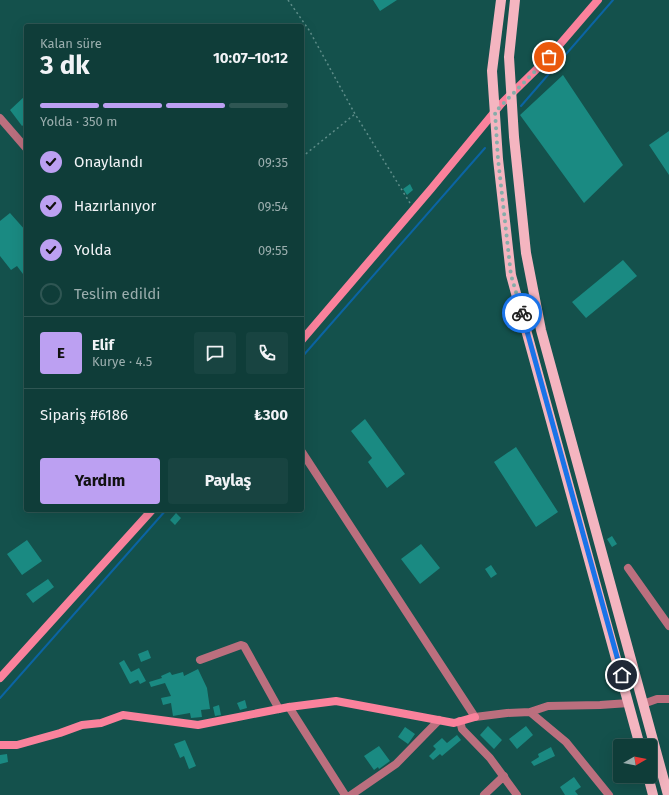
<!DOCTYPE html>
<html lang="tr">
<head>
<meta charset="utf-8">
<style>
  :root { --surface:#0f3d39; --page:#184441; --text:#f1f3f6; --muted:#9baeae; --line:#2f5653; --accent:#bca0f2 }
  body { margin:0; font-family:"Fira Sans",sans-serif; background:var(--page); color:var(--text); height:100vh; display:flex; flex-direction:column; font-size:15px; white-space:nowrap }
  * { box-sizing:border-box; margin:0 }
  p { font-size:13px; color:var(--muted) }
  .icon { flex:none; width:22px; height:22px; fill:none; stroke:currentColor; stroke-width:2; stroke-linecap:round; stroke-linejoin:round }
  .map { position:relative; flex:1; overflow:hidden }
  .drawer { position:absolute; left:24px; top:24px; width:280px; height:488px; display:flex; flex-direction:column; background:var(--surface); border-radius:4px; box-shadow:0 4px 16px #0002,0 0 0 1px var(--line) }
  .drawer>* { flex:none }
  .needle { width:26px; rotate:81deg }
  .fabs { position:absolute; left:613px; top:739px; display:grid; gap:8px }
  .fabs a { display:grid; place-items:center; width:44px; height:44px; border-radius:4px; background:var(--surface); box-shadow:0 4px 16px #0002,0 0 0 1px var(--line); font-size:20px }
  .pin { position:absolute; display:grid; place-items:center; width:34px; height:34px; color:#fff; margin:-17px; border:2px solid #fff; border-radius:50%; box-shadow:0 1px 4px #0007 }
  .courier { position:absolute; display:grid; place-items:center; width:40px; height:40px; margin:-20px; border:3px solid #1a73e8; border-radius:50%; background:#fff; color:#222; box-shadow:0 1px 5px #0007 }
  .headline em { font-style:normal; font-weight:700 }
  .headline div { display:flex; flex-direction:column-reverse }
  .headline { display:flex; align-items:center; justify-content:space-between; height:68px; padding:0 16px }
  h1 { font-size:26px; font-weight:700; line-height:30px }
  .bar { display:grid; grid-template-columns:repeat(4,1fr); gap:6px 4px; align-content:center; height:48px; padding:0 16px }
  .bar i { height:5px; border-radius:3px; background:var(--line) }
  .bar .active { background:var(--accent) }
  .bar p { grid-column:span 4 }
  .line { display:flex; align-items:center; gap:10px; padding:0 16px; border-top:1px solid var(--line) }
  .line div { flex:1 }
  .round { display:grid; place-items:center; flex:none; width:42px; height:42px; border-radius:4px; background:var(--page) }
  ol { padding:0 16px; list-style:none }
  li { display:flex; align-items:center; gap:12px; height:44px }
  li p { margin-inline-start:auto }
  li .icon { padding:4px; border-radius:50%; background:var(--accent); color:#111; stroke-width:4 }
  li:last-child { color:var(--muted) }
  li i { width:22px; height:22px; border:2px solid var(--line); border-radius:50% }
  .cta { display:flex; gap:8px; margin-top:auto; padding:8px 16px }
  .cta a { flex:1; height:46px; border-radius:4px; background:var(--accent); color:#111; font-size:16px; font-weight:700; line-height:46px; text-align:center }
  .cta a+a { background:var(--page); color:var(--text) }
  .map>svg:first-child { display:block }
  .lines { fill:none; stroke-linecap:round; stroke-linejoin:round }
  .stream { stroke:#0b64a3; stroke-width:2 }
  .building { fill:#1a8a82 }
  .path { stroke:#5e8d89; stroke-width:1.5; stroke-dasharray:2 3; stroke-linecap:butt }
  .street { stroke:#bb6f7e; stroke-width:8 }
  .secondary { stroke:#fa829c; stroke-width:8 }
  .primary { stroke:#f4b5c0; stroke-width:10 }
  .done { stroke:#86adaa; stroke-width:4; stroke-dasharray:0 7.2 }
  .route { stroke:#1a73e8; stroke-width:5 }
</style>
</head>
<body>
<div class="map">
<svg width="669" height="795" viewBox="0 0 669 795">
  <rect width="100%" height="100%" fill="#14514c"/>
  <g class="lines">
    <!-- stream -->
    <path class="stream" d="M521 106 613 0
      M302 357 485 148
      M0 698 166 510"/>
  </g>
  <!-- building -->
  <path class="building" d="M373 0H397L380 11Z
    M563 75 623 165 584 203 520 115Z
    M26 95V123L22 126 10 110Z
    M669 131V175L649 145Z
    M410 184 413 190 407 195 403 189Z
    M10 213 26 231V278L17 266 11 270 0 256V221Z
    M623 260 637 276 586 318 572 302Z
    M365 419 405 474 387 488 368 462 372 458 351 431Z
    M516 447 558 512 536 527 494 462Z
    M176 513 181 518 175 525 170 520Z
    M612 536 617 544 612 547 607 539Z
    M27 540 42 561 22 575 7 554Z
    M421 544 440 568 420 584 401 559Z
    M491 565 497 574 491 578 485 569Z
    M48 579 54 587 33 603 26 594Z
    M148 650 151 658 141 662 138 654Z
    M124 660 131 672 139 668 146 681 140 684 138 680 130 684 119 663Z
    M198 669 207 688 210 709 201 710 202 717 191 718 190 713 173 716 171 703 163 705 161 698 171 696 165 683 151 687 149 682 162 678 161 676 170 672 172 675 183 672 184 676Z
    M245 700 247 708 240 710 237 703Z
    M219 705 221 715 215 716 213 707Z
    M488 726 502 740 494 749 480 735Z
    M526 726 533 735 517 749 509 739Z
    M405 727 415 734 408 744 398 737Z
    M457 735 461 740 442 756 440 754 433 760 429 756 436 749 433 746 442 738 447 743Z
    M185 740 196 766 189 769 184 756 180 758 174 744Z
    M379 746 390 761 379 769 378 767 374 770 364 756Z
    M551 747 555 756 534 766 531 762 539 757 538 754Z
    M7 754 8 762 0 764V755Z
    M574 777 581 787 575 791 578 795H565L560 787Z"/>
  <g class="lines">
    <!-- path -->
    <path class="path" d="M288 0 309 30 355 114 410 203
      M302 157 355 114"/>
    <!-- street -->
    <path class="street" d="M0 118 26 148
      M302 452 475 717 507 713 530 712 566 742 609 795
      M628 568 669 626
      M200 660 241 645 244 646 279 709
      M643 704 657 699H669
      M289 707 345 795
      M530 712 548 706 600 705 629 703
      M460 721 462 729 490 758 517 795
      M351 795 396 764 439 720
      M484 795 504 776"/>
    <!-- secondary -->
    <path class="secondary" d="M302 340 431 189 501 104 549 57 598 0
      M0 678 152 510
      M0 745H17L60 733 82 725 101 723 123 715 198 725 289 707 336 701 454 723 475 717"/>
    <!-- primary -->
    <path class="primary" d="M501 0 492 71 498 159 511 275 640 746
      M515 0 509 57 514 137 526 253 541 330 668 795
      M648 776 653 795"/>
  </g>
  <g class="lines">
    <!-- done -->
    <path class="done" d="M522 313 511 275 498 159 495 112 549 57"/>
    <!-- route -->
    <path class="route" d="M522 313 622 675"/>
  </g>
</svg>
<div class="fabs">
<a><svg class="needle" viewBox="-14 -14 28 28"><path d="M0-13l5 13h-10z" fill="#e53935"/><path d="M0 13l5-13h-10z" fill="#9baeae"/></svg></a>
</div>
<div class="pin" style="left:549px;top:57px;background:#ea580c"><svg class="icon" aria-label="bag" viewBox="0 0 24 24"><path d="M5 8h14l-1 12H6zM9 8a3 3 0 0 1 6 0"/></svg></div>
<div class="pin" style="left:622px;top:675px;background:#1f2937"><svg class="icon" aria-label="home" viewBox="0 0 24 24"><path d="M3 11l9-7 9 7M6 9v11h12V9"/></svg></div>
<div class="courier" style="left:522px;top:313px"><svg class="icon" aria-label="bike" viewBox="0 0 24 24"><circle cx="6" cy="16" r="4"/><circle cx="18" cy="16" r="4"/><path d="M6 16l4-8h5l3 8M10 8l3 8H6M13 5h3"/></svg></div>
<section class="drawer">
<div class="headline"><div><h1>3 dk</h1><p>Kalan süre</p></div><em>10:07–10:12</em></div>
<div class="bar"><i class="active"></i><i class="active"></i><i class="active"></i><i></i><p>Yolda · 350 m</p></div>
<ol>
<li><svg class="icon" aria-label="check" viewBox="0 0 24 24"><path d="M5 12l5 5 9-10"/></svg>Onaylandı<p>09:35</p></li>
<li><svg class="icon" aria-label="check" viewBox="0 0 24 24"><path d="M5 12l5 5 9-10"/></svg>Hazırlanıyor<p>09:54</p></li>
<li><svg class="icon" aria-label="check" viewBox="0 0 24 24"><path d="M5 12l5 5 9-10"/></svg>Yolda<p>09:55</p></li>
<li><i></i>Teslim edildi</li>
</ol>
<div class="line" style="height:72px"><b class="round" style="background:var(--accent);color:#111">E</b><div><b>Elif</b><p>Kurye · 4.5</p></div><a class="round"><svg class="icon" aria-label="chat" viewBox="0 0 24 24"><path d="M4 5h16v11H9l-5 4z"/></svg></a><a class="round"><svg class="icon" aria-label="phone" viewBox="0 0 24 24"><path d="M5 4h4l2 5-3 2q2 4 5 5l2-3 5 2v4C11 20 4 13 5 4z"/></svg></a></div>
<div class="line" style="height:52px"><div>Sipariş #6186</div><b>₺300</b></div>
<div class="cta"><a>Yardım</a><a>Paylaş</a></div>
</section>
</div>
</body>
</html>
